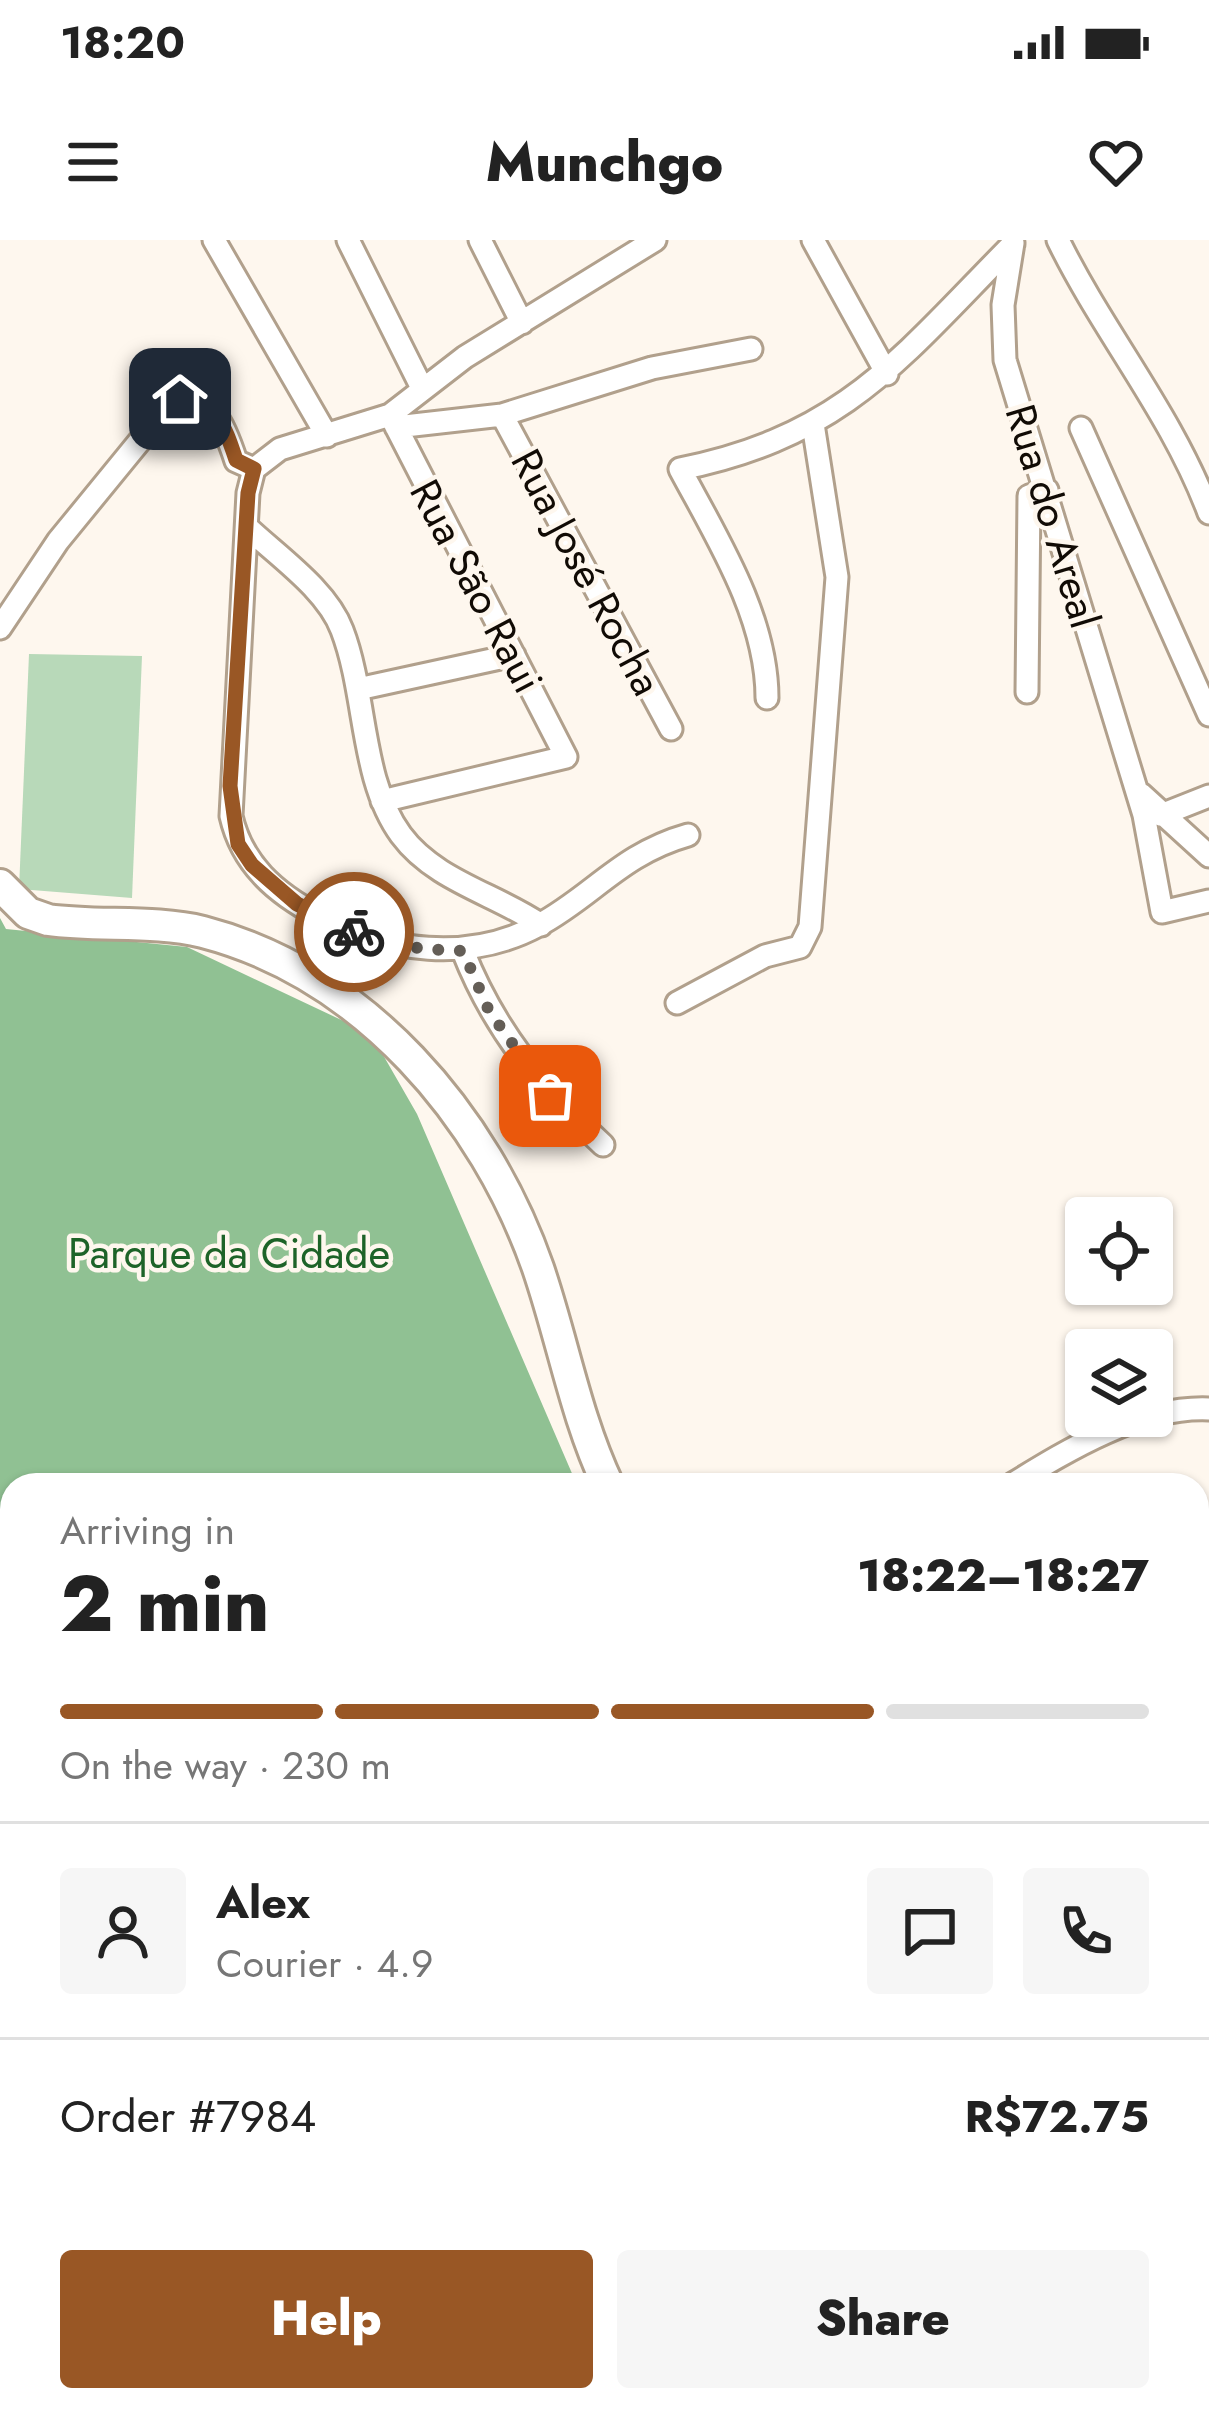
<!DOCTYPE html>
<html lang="en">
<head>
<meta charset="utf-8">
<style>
  :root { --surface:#fff; --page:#f6f6f6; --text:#222; --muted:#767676; --line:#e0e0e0; --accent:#995725 }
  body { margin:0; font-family:Jost,sans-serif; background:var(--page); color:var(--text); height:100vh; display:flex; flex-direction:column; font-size:45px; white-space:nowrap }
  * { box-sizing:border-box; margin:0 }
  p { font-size:39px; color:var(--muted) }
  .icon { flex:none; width:66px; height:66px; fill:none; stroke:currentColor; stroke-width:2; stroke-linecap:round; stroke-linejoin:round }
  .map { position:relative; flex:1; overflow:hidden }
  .drawer { position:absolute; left:0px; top:1233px; width:1209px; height:939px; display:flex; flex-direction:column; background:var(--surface); border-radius:36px 36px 0 0; box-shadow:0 3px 9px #0004 }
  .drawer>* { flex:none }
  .tools { position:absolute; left:1065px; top:957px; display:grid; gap:24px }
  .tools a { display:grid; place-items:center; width:108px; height:108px; border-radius:12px; background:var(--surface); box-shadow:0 3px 9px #0004; font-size:60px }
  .pin { position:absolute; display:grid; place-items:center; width:102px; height:102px; color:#fff; margin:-51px; border-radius:24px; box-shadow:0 6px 18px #0006 }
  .courier { position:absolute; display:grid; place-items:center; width:120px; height:120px; margin:-60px; border:9px solid #995725; border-radius:50%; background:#fff; color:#222; box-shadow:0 3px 15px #0007 }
  .overview em { font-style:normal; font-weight:800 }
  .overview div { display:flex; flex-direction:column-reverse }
  .overview { display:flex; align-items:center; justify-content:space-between; height:204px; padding:0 60px }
  h1 { font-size:78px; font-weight:800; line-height:90px }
  .bar { display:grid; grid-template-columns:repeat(4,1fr); gap:18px 12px; align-content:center; height:144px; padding:0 60px }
  .bar i { height:15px; border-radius:9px; background:var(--line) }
  .bar .on { background:var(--accent) }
  .bar p { grid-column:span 4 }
  .line { display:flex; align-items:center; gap:30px; padding:0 60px; border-top:3px solid var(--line) }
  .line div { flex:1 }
  .round { display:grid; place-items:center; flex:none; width:126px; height:126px; border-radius:12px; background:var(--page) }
  .action { display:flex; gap:24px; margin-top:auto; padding:24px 60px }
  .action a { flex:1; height:138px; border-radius:12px; background:var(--accent); color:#fff; font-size:48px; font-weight:800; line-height:138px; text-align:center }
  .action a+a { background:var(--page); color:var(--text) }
  .status { display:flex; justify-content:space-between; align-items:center; height:84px; padding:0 60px; background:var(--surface); direction:ltr }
  .status svg { height:33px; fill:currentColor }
  header { display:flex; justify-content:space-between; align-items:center; height:156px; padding:0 60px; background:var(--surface); font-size:54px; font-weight:800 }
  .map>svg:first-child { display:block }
  .green { fill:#b8d9b9 }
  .forest { fill:#90c193 }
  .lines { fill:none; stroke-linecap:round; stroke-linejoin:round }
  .street-casing { stroke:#b1a08c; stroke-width:27 }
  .secondary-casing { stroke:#b1a08c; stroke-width:36 }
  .street { stroke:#fff; stroke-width:21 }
  .secondary { stroke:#fff; stroke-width:30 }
  .done { stroke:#645e57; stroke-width:12; stroke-dasharray:0 21.6 }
  .route { stroke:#995725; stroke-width:15 }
  .labels { text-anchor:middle; stroke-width:9; stroke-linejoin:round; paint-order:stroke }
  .street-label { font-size:42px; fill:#110b05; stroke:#fef7ee }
  .park-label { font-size:42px; fill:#1d6328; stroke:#fef7ee }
</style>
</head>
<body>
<div class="status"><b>18:20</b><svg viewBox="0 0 49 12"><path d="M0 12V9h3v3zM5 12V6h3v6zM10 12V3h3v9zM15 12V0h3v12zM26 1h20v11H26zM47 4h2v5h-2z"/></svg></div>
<header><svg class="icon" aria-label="menu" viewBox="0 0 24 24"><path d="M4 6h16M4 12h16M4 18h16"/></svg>Munchgo<svg class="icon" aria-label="heart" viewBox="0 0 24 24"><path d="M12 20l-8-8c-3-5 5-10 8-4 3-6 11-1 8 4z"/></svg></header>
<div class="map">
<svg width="1209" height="2170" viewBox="0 0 1209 2170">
  <rect width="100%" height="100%" fill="#fef7ee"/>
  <!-- green -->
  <path class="green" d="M29 414 142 416 132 658 19 649Z"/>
  <!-- forest -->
  <path class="forest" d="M0 678 6 689 187 707 371 794 417 874 577 1245H12V2160H1035L1025 2170H0Z"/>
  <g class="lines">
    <!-- street casing -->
    <g class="street-casing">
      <path id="street" d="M214 0 327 196
        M348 0 422 148
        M480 0 522 83
        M655 0 465 117 390 175 280 209 254 229 248 253 231 576C242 624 275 653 319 676 387 712 469 723 539 685 593 656 621 614 688 595
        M813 0 887 134
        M1058 0C1104 94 1172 174 1209 273
        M1013 3 1003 65 1005 120 1144 575 1162 672 1209 661
        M502 175 671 489
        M396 187 502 175 652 128 751 109
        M1081 188 1209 475
        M248 288C279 317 327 350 342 390 367 455 360 539 401 595 435 641 496 654 541 685
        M0 388 58 301 170 164C210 144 226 190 236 221L254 229
        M358 449 514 415
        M1027 452 1029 256 1047 250
        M767 458C767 377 717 298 680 229 845 196 902 116 1013 4
        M1141 554 1209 616
        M382 561 566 517 390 175
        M1161 575 1209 556
        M463 711C494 790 542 848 603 905
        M677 763 765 716 800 707 810 687 837 337 813 184
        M1011 1245C1068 1210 1139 1166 1209 1169"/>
    </g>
    <!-- secondary casing -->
    <g class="secondary-casing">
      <path id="secondary" d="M0 645 28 673 48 680C99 687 154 680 203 692 364 734 485 876 538 1028 563 1101 575 1175 608 1245
        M1197 1886 1209 1881"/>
    </g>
    <!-- street -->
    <use href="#street" class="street"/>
    <!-- secondary -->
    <use href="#secondary" class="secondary"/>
  </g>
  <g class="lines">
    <!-- done -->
    <path class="done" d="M354 692 422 709 463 711 489 771 550 856"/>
    <!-- route -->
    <path class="route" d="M180 159C217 159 226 190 236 220L254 229 248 253 230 546 238 604 252 625 297 664 354 692"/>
  </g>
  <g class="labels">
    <!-- street labels -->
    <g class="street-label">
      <text transform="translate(1053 276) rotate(73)" y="15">Rua do Areal</text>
      <text transform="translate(587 332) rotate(62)" y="15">Rua José Rocha</text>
      <text transform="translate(477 346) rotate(62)" y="15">Rua São Raui</text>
    </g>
    <!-- park labels -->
    <g class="park-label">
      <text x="229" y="1028">Parque da Cidade</text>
    </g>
  </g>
</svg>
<div class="tools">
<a><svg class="icon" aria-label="locate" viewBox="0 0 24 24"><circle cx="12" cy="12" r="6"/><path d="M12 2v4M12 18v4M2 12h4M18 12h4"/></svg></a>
<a><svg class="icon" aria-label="layers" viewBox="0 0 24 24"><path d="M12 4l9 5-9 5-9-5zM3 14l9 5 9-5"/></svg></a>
</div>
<div class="pin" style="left:550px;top:856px;background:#ea580c"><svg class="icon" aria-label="bag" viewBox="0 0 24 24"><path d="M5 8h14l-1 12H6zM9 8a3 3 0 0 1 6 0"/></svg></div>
<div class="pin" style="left:180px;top:159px;background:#1f2937"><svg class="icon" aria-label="home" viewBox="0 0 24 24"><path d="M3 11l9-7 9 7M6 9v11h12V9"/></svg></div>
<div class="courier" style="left:354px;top:692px"><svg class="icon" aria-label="bike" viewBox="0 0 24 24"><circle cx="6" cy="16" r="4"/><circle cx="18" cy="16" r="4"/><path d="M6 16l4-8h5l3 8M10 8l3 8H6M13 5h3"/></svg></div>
<section class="drawer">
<div class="overview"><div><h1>2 min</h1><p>Arriving in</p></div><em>18:22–18:27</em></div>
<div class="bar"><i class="on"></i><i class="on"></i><i class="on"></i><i></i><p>On the way · 230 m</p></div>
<div class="line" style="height:216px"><a class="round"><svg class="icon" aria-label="person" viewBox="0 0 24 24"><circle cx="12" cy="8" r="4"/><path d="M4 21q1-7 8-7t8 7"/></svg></a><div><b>Alex</b><p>Courier · 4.9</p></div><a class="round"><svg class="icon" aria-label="chat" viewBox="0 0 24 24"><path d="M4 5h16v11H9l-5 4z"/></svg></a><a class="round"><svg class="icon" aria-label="phone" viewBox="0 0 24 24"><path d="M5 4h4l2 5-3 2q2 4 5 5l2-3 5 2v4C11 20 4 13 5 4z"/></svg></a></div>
<div class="line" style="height:156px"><div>Order #7984</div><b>R$72.75</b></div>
<div class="action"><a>Help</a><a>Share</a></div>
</section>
</div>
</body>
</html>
